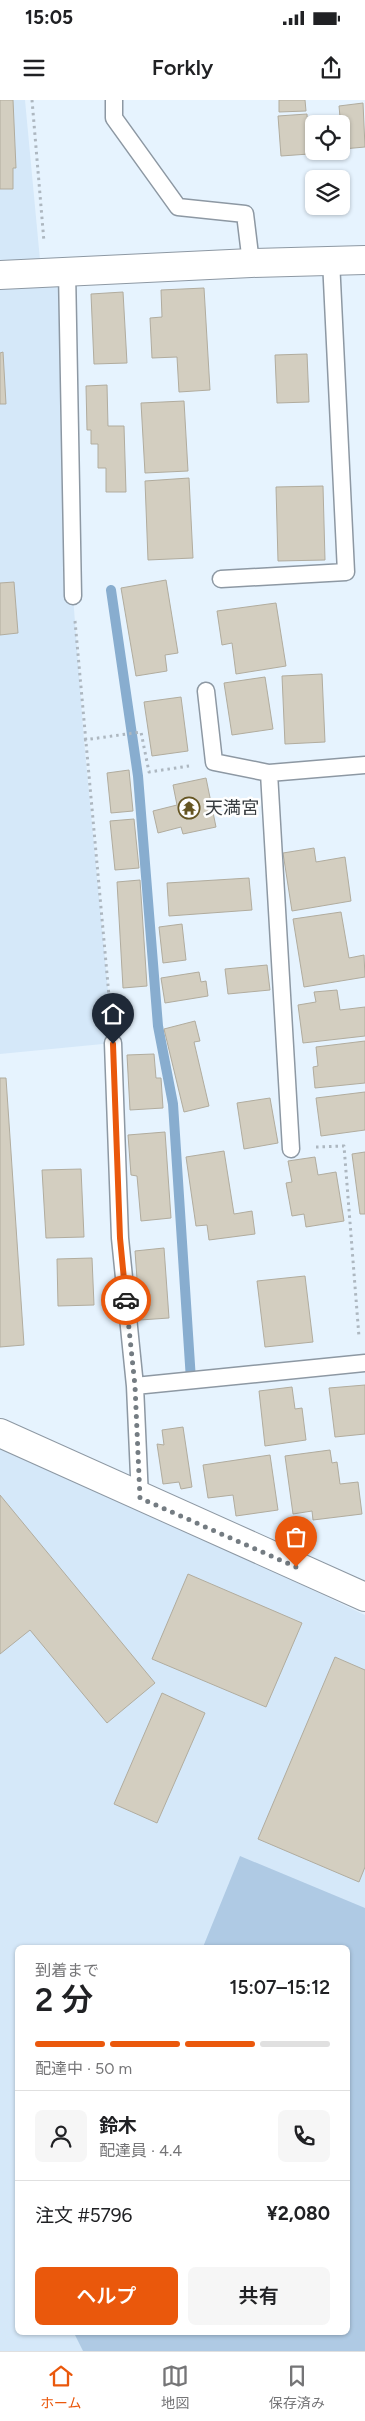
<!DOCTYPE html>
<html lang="ja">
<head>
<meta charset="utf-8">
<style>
  :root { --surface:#fff; --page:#f6f6f6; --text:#202124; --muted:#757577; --line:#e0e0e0; --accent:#ea580c }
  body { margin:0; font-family:Figtree,"Noto Sans JP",sans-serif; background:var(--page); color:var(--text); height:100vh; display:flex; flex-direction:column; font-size:19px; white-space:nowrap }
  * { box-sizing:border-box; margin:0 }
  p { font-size:16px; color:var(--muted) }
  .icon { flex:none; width:28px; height:28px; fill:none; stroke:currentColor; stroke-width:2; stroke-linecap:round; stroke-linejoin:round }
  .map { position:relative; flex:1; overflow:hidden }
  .sheet { position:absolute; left:15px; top:1845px; width:335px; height:390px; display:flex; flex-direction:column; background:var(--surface); border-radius:8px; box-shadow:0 1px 4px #0004 }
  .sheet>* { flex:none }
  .tools { position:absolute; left:305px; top:15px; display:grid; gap:10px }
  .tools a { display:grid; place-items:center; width:45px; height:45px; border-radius:8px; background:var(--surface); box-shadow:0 1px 4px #0004; font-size:25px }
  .pin { position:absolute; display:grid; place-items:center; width:42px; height:42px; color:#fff; margin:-51px -21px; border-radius:50% 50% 50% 0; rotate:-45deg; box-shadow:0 0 5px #0007 }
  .pin .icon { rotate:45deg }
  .courier { position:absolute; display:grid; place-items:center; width:50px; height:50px; margin:-25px; border:4px solid #ea580c; border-radius:50%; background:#fff; color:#222; box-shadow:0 1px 6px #0007 }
  .headline em { font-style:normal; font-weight:600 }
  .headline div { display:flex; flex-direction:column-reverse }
  .headline { display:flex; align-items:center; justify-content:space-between; height:85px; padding:0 20px }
  h1 { font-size:32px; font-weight:600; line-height:38px }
  .bar { display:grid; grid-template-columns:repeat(4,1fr); gap:8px 5px; align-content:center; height:60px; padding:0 20px }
  .bar i { height:6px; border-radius:4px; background:var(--line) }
  .bar .current { background:var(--accent) }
  .bar p { grid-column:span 4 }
  .line { display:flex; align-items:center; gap:12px; padding:0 20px; border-top:1px solid var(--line) }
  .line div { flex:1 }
  .round { display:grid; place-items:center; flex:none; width:52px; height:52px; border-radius:8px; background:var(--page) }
  .button { display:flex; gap:10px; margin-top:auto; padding:10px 20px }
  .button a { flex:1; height:58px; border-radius:8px; background:var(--accent); color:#fff; font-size:20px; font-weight:600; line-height:58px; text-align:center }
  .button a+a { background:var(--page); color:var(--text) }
  .status { display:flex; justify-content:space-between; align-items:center; height:35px; padding:0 25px; background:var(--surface); direction:ltr }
  .status svg { height:14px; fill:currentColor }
  header { display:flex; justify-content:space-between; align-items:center; height:65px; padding:0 20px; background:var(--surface); font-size:22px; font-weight:600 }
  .tab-bar { display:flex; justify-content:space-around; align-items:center; height:70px; border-top:1px solid var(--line); background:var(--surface); font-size:14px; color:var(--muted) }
  .tab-bar a { display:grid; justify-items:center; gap:2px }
  .tab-bar .current { color:var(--accent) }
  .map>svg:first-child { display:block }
  .built { fill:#d5e8f9; fill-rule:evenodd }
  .green { fill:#afcae4 }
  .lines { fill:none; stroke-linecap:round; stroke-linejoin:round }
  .stream { stroke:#88adcf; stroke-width:10 }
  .building { fill:#d3cec0; stroke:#b1ac9e }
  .lane-casing { stroke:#8d98a3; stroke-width:19 }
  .street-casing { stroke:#8d98a3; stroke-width:30 }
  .path { stroke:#adb7c0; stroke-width:3; stroke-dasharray:2.5 4; stroke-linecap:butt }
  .lane { stroke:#fff; stroke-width:16 }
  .street { stroke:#fff; stroke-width:28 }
  .done { stroke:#747c82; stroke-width:5; stroke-dasharray:0 9 }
  .route { stroke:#ea580c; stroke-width:6 }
  .labels { text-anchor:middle; stroke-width:5; stroke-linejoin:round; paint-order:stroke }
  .poi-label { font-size:18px; fill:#373c40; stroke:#fefefe; text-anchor:start }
</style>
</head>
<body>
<div class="status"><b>15:05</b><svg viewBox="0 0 49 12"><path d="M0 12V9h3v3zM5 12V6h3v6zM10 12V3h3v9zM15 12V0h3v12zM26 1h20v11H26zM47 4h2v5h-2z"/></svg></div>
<header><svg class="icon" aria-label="menu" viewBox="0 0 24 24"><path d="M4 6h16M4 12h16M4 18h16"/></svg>Forkly<svg class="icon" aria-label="share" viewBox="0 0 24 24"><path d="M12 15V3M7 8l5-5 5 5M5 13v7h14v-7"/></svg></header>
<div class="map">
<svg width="365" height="2251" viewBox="0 0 365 2251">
  <rect width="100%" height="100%" fill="#e6f3fe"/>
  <!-- built -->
  <path class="built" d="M0 0H25L40 160 0 161Z
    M58 187 73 496 84 640 113 943 0 954V189Z
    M0 1341 365 1515V2251H0ZM18 1848H348V2232H18Z"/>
  <!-- green -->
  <path class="green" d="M240 1756 365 1808V2251H83L74 2233 348 2232V1848L203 1847Z"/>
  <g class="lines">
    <!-- stream -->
    <path class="stream" d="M111 490 138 676 158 926 173 1004 191 1280"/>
  </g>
  <!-- building -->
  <path class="building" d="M0 0H13L16 68H13V89H0Z
    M279 0H305L306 11 279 12Z
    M363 3 365 47 343 49 339 6Z
    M307 14 309 54 281 56 278 16Z
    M204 188 210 290 179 292 177 257 152 258 150 218 162 217 161 190Z
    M123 192 127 263 94 264 91 194Z
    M3 252 6 304H0V253Z
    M307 254 309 302 277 303 275 255Z
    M107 285 108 326H124L126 392H106V368H98V344H91V330H87L86 286Z
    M184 301 188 371 145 373 141 303Z
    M189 378 193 458 148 460 145 381Z
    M323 386 325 460 278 461 276 387Z
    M166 480 178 553 165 555 167 571 136 576 121 488Z
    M14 482 18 533 0 535V483Z
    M276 503 286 566 236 574 232 543 222 545 217 511Z
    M322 574 325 642 285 644 282 576Z
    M265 577 273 629 232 635 224 583Z
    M181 597 188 651 152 656 144 602Z
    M129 670 133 711 111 713 107 673Z
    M206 678 216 727 183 734 181 727 158 733 153 711 177 705 173 685Z
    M134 719 139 768 115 770 110 721Z
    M314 748 316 762 345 757 351 801 292 811 283 753Z
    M249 778 252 810 169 816 167 783Z
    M140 780 147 886 123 888 117 782Z
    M341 812 349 858 364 855 365 877 304 887 293 819Z
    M182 824 186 860 163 863 159 827Z
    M267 865 270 890 228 894 225 869Z
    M199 872 201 882 206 881 208 896 165 903 161 878Z
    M337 890 340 910 365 907V936L303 943 298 905 316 902 314 892Z
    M195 921 200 941 194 942 209 1006 184 1012 164 929Z
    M365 941V983L315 988 313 967 318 966 316 947Z
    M154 954 156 978H161L163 1008 130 1010 127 955Z
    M0 978H6L24 1245 0 1247Z
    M365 992V1030L321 1036 316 998Z
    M270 998 278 1043 244 1049 237 1003Z
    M165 1032 171 1118 141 1121 137 1076 131 1075 128 1035Z
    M224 1051 234 1114 252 1111 255 1134 209 1140 207 1125 196 1126 186 1057Z
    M365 1052V1114H360L352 1054Z
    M315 1057 318 1075 336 1072 344 1121 306 1127 304 1114 292 1116 286 1083 292 1082 288 1061Z
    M81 1069 84 1137 46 1138 42 1070Z
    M164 1148 169 1218 140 1220 135 1151Z
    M92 1158 94 1205 58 1206 57 1159Z
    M305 1176 313 1242 265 1247 257 1181Z
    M365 1285V1334L335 1337 329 1288Z
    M292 1287 295 1309 302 1308 306 1340 265 1346 259 1291Z
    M183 1327 192 1387 181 1389 179 1382 163 1384 157 1344 164 1345 162 1330Z
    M330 1350 332 1363 337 1362 340 1384 358 1382 362 1414 313 1420 312 1411 293 1414 285 1356Z
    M270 1355 278 1410 236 1416 233 1395 208 1398 203 1365Z
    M0 1395 155 1583 107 1623 30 1530 0 1554Z
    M188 1474 302 1523 266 1607 152 1559Z
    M335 1557 365 1570V1767L359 1782 258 1739Z
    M162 1593 205 1613 157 1723 114 1704Z"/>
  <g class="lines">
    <!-- lane casing -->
    <g class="lane-casing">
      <path id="lane" d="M114 0V18L178 107 245 114 251 163
        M67 170 73 496
        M221 479 346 472 331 160
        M206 591 214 662 269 673
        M113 943 120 1138 135 1286 140 1398
        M291 1049 269 673 365 665
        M135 1286 365 1263"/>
    </g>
    <!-- street casing -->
    <g class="street-casing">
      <path id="street" d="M0 175 251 163 365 160
        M0 1333 365 1497"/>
    </g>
    <!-- path -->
    <path class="path" d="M32 0 44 142
      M75 521 111 918
      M84 640 141 632 149 672 189 666
      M316 1047 344 1046 359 1237"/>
    <!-- lane -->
    <use href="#lane" class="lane"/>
    <!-- street -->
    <use href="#street" class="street"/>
  </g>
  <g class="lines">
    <!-- done -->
    <path class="done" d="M126 1200 135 1286 140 1398 296 1467"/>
    <!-- route -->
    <path class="route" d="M113 944 120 1138 126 1200"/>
  </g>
  <!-- icons -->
  <defs>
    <g id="temple-ring" transform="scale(1.125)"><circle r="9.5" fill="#fefefe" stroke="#655522" stroke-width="1.5"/><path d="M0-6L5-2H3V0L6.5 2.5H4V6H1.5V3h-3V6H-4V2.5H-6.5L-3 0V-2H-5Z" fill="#655522"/></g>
  </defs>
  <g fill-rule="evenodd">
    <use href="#temple-ring" x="189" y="708"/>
  </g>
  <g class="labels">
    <!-- poi labels -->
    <g class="poi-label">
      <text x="205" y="714">天満宮</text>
    </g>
  </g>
</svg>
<div class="tools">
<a><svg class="icon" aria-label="locate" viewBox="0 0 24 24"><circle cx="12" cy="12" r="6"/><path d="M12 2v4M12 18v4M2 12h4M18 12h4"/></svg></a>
<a><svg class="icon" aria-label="layers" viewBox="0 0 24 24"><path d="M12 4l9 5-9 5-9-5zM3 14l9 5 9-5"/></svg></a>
</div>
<div class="pin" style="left:296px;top:1467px;background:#ea580c"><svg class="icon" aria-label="bag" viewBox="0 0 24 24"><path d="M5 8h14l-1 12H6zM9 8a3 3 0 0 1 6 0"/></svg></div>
<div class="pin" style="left:113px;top:944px;background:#1f2937"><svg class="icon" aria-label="home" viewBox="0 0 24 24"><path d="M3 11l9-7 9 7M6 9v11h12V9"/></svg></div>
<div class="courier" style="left:126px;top:1200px"><svg class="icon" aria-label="car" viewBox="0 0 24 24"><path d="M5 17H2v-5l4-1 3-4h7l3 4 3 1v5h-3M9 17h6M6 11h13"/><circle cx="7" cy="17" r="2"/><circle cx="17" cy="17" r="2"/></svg></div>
<section class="sheet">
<div class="headline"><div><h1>2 分</h1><p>到着まで</p></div><em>15:07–15:12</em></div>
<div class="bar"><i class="current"></i><i class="current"></i><i class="current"></i><i></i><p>配達中 · 50 m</p></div>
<div class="line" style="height:90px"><a class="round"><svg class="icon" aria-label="person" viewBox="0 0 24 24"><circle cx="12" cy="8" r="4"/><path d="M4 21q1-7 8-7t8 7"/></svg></a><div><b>鈴木</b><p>配達員 · 4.4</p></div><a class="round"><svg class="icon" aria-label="phone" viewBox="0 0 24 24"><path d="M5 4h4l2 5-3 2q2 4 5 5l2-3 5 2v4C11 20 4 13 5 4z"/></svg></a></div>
<div class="line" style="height:65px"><div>注文 #5796</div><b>¥2,080</b></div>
<div class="button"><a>ヘルプ</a><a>共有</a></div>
</section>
</div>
<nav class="tab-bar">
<a class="current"><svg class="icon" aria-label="home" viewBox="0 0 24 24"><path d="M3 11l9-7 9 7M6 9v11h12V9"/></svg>ホーム</a>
<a><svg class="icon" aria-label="map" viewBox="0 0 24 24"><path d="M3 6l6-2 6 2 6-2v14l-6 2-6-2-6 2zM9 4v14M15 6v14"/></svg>地図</a>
<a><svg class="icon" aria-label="saved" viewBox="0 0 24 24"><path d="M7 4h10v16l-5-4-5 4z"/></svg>保存済み</a>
</nav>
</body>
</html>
